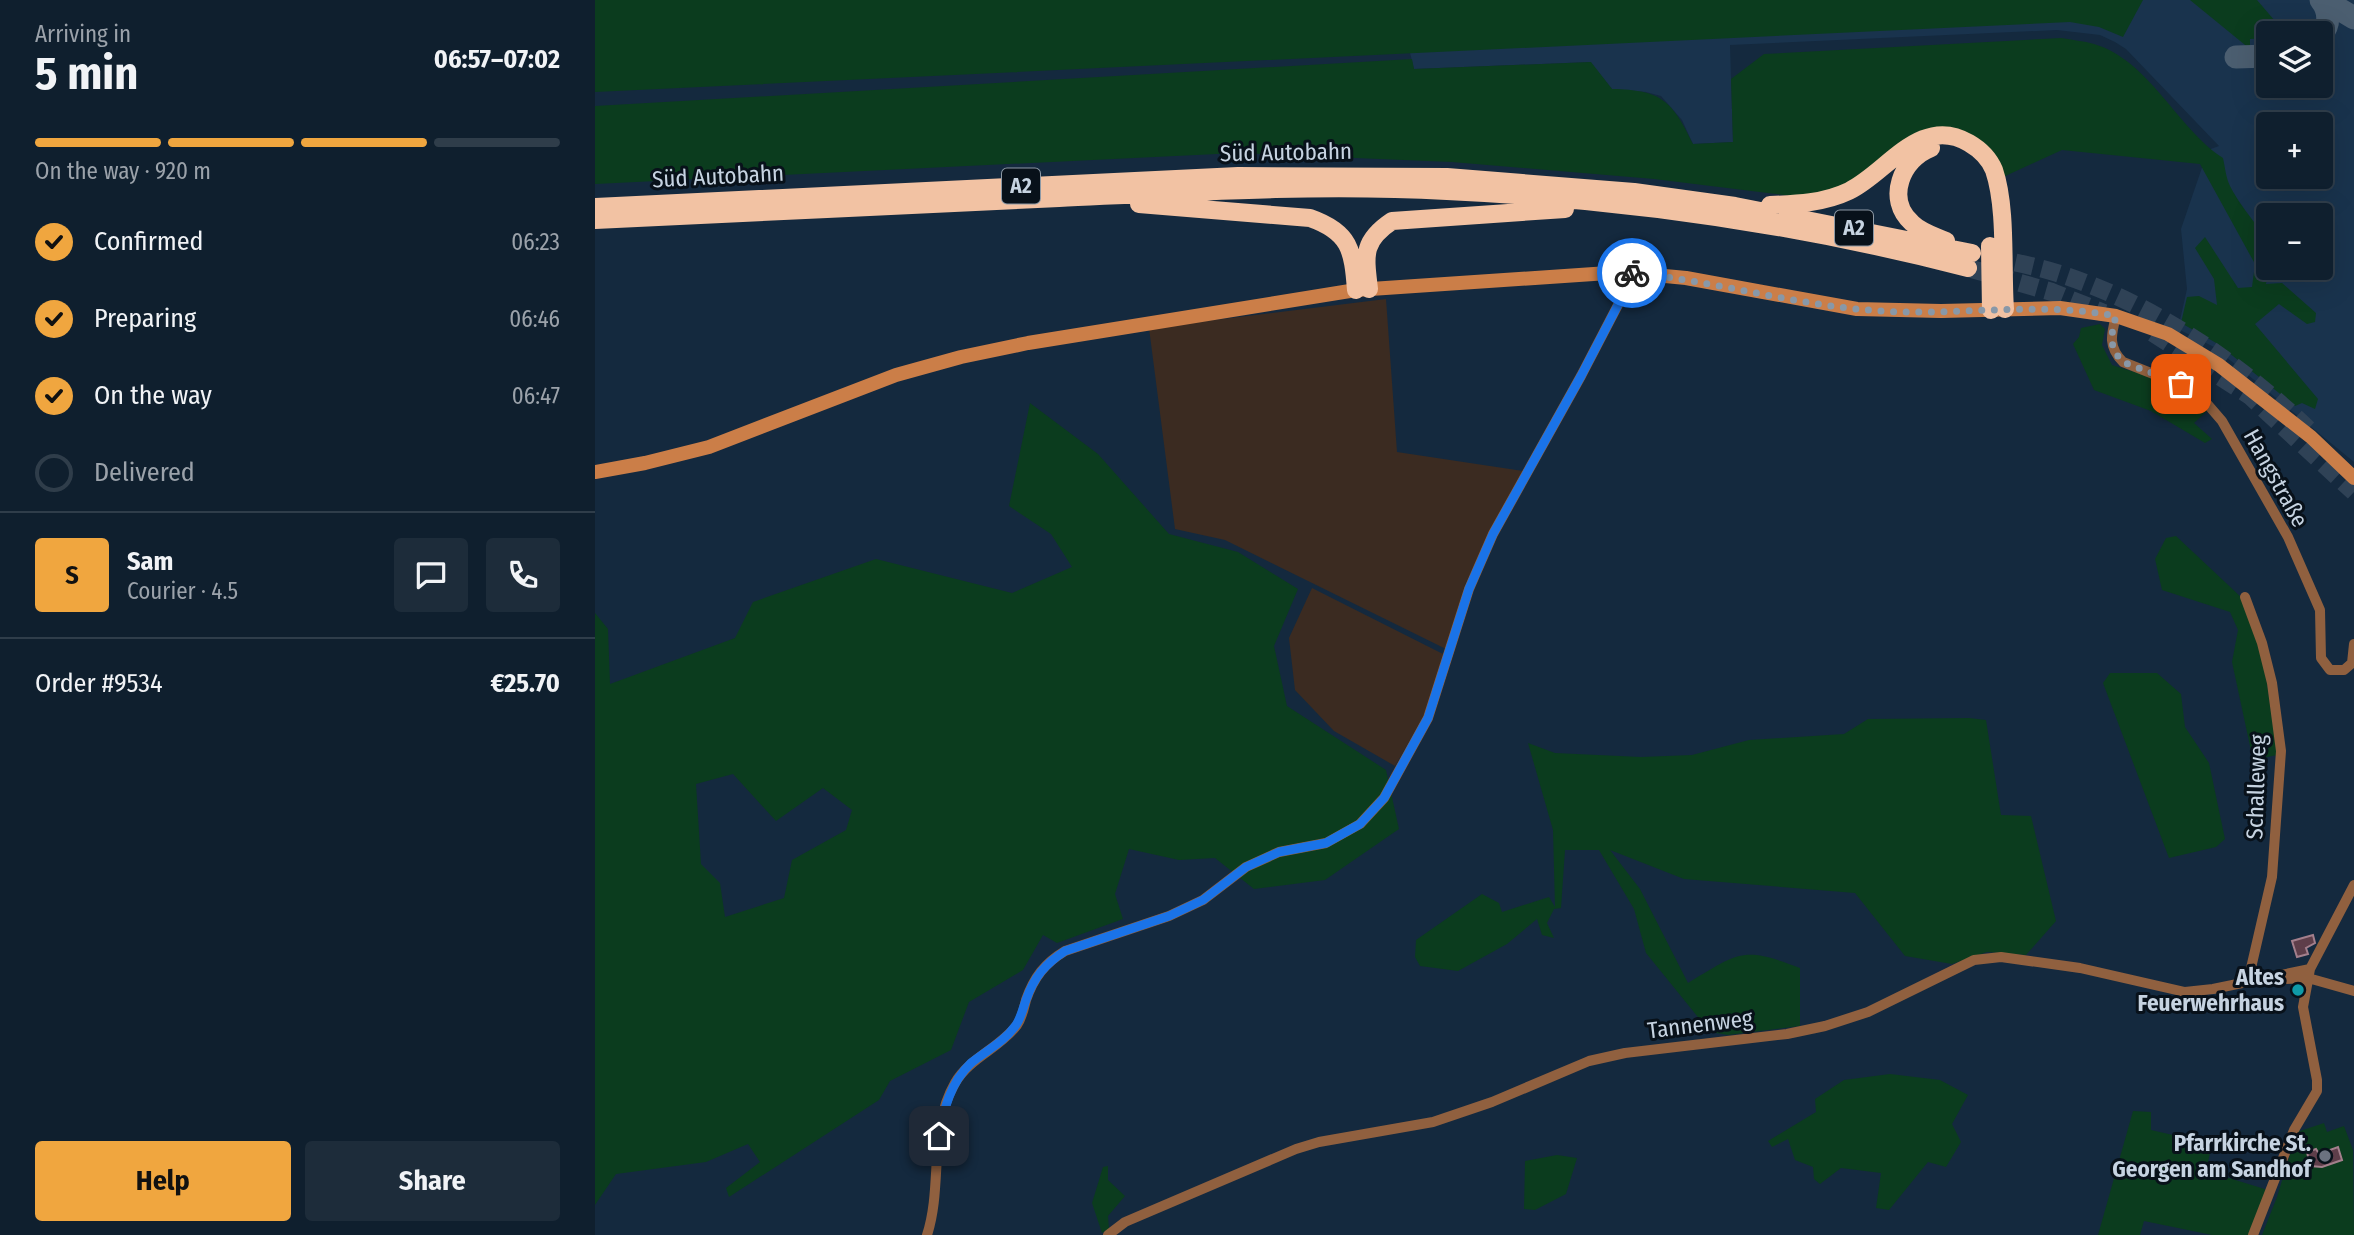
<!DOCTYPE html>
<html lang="en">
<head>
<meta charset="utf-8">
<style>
  :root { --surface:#0f1f2e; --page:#1d2c3a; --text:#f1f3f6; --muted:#9ba2aa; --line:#2f3d4a; --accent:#f0a63f }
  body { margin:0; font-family:"Fira Sans Condensed",sans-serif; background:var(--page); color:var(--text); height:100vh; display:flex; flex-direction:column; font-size:26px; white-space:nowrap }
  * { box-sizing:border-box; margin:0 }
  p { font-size:23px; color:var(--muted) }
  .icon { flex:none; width:38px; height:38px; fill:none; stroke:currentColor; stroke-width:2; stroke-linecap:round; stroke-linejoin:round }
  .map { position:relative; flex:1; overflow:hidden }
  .side { display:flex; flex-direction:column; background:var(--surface); width:595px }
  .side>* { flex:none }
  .controls { position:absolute; left:1661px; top:21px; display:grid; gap:14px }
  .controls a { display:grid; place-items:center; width:77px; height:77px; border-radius:7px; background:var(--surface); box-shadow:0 7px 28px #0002,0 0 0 2px var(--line); font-size:35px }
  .pin { position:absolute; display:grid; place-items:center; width:60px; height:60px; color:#fff; margin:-30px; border-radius:14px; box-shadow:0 4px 10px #0006 }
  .courier { position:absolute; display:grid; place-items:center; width:70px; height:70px; margin:-35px; border:5px solid #1a73e8; border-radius:50%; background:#fff; color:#222; box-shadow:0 2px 9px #0007 }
  .overview em { font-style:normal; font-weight:700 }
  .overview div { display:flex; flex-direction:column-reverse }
  .overview { display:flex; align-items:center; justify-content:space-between; height:119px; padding:0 35px }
  h1 { font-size:46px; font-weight:700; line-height:52px }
  .bar { display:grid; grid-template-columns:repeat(4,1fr); gap:10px 7px; align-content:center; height:84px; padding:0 35px }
  .bar i { height:9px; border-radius:5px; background:var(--line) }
  .bar .current { background:var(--accent) }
  .bar p { grid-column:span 4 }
  .line { display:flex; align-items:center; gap:18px; padding:0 35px; border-top:2px solid var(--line) }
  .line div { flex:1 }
  .round { display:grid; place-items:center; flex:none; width:74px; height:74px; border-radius:7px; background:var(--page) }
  ol { padding:0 35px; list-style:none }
  li { display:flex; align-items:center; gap:21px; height:77px }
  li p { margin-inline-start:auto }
  li .icon { padding:7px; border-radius:50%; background:var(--accent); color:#111; stroke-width:4 }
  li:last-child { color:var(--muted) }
  li i { width:38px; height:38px; border:4px solid var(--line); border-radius:50% }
  .button { display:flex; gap:14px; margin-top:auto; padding:14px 35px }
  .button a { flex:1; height:80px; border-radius:7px; background:var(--accent); color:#111; font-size:28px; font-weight:700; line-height:80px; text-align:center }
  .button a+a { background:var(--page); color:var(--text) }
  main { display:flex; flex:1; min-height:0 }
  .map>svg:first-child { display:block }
  .built { fill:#19334d; fill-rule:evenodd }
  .industrial { fill:#3b2b21 }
  .green { fill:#0b3c1e; fill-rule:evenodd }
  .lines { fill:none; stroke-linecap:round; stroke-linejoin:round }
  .taxiway { stroke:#4b5e70; stroke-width:23 }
  .building { fill:#5e3e4a; stroke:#a37f8c; stroke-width:2 }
  .motorway-tunnel { stroke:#2f4256; stroke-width:18; stroke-dasharray:18 9; stroke-linecap:butt }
  .minor { stroke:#90603f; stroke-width:10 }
  .secondary { stroke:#cb7e48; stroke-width:14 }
  .motorway { stroke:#f2c2a3; stroke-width:18 }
  .done { stroke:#8898a8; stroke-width:7; stroke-dasharray:0 12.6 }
  .route { stroke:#1a73e8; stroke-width:9 }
  .culture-dot { fill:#0f9aa8; stroke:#08111a; stroke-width:2.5 }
  .worship-dot { fill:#6b7280; stroke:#08111a; stroke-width:2.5 }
  .labels { text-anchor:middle; stroke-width:6; stroke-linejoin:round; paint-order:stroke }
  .shield { fill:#08111a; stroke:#8d99a5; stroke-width:2 }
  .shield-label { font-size:21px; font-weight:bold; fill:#c6d3e1 }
  .street-label { font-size:23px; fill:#c6d3e1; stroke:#08111a }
  .poi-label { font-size:23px; font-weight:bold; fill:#c6d3e1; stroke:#08111a; text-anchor:end }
</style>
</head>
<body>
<main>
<section class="side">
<div class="overview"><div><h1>5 min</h1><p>Arriving in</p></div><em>06:57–07:02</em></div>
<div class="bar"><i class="current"></i><i class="current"></i><i class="current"></i><i></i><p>On the way · 920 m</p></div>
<ol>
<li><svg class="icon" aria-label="check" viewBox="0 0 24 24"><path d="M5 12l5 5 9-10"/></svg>Confirmed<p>06:23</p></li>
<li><svg class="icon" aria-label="check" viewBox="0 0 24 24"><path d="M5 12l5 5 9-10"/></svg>Preparing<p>06:46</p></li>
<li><svg class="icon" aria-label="check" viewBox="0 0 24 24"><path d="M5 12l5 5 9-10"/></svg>On the way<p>06:47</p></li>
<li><i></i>Delivered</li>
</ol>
<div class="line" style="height:126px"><b class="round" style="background:var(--accent);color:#111">S</b><div><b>Sam</b><p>Courier · 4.5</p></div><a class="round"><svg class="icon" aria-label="chat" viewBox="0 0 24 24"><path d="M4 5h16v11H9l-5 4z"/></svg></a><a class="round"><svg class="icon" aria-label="phone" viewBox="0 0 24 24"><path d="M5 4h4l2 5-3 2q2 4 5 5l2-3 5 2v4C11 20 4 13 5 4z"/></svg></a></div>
<div class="line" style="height:91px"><div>Order #9534</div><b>€25.70</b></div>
<div class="button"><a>Help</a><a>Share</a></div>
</section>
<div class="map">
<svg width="1759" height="1235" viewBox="0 0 1759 1235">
  <rect width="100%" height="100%" fill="#14293e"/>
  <!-- built -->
  <path class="built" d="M802 0H1759V462L1619 347 1583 329 1592 289 1586 229 1613 150 1624 146 1531 49 1520 42 1505 35 1462 30 1135 45 1138 142 1098 144 1087 120 1066 96 1051 92 1017 89 995 62 819 69ZM1673 33H1726V86H1673ZM1673 124H1726V177H1673ZM1673 215H1726V268H1673Z"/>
  <!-- industrial -->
  <path class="industrial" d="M791 299 802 452 928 471 870 584 851 649 630 540 580 529 554 328Z
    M717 588 848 654 833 708 800 766 739 731 700 690 694 638Z"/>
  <!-- green -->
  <path class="green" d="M0 0H1548L1528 37 1504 27 1475 22 0 92Z
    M1595 0H1662L1686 28 1684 33H1673V38L1655 39V49Z
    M1466 38C1477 40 1489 41 1499 44 1554 60 1582 128 1628 158 1630 167 1631 178 1635 186 1656 227 1683 233 1671 284L1687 283 1721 313 1720 322 1712 324 1684 304 1660 324 1723 399 1720 409 1707 403 1700 406 1623 344 1586 323 1592 297 1604 296 1622 305 1619 279 1600 248 1610 237 1643 288 1657 287 1660 264 1605 164 1467 150 1406 178 1351 130 1253 186 1205 197 1059 179 857 162 642 153 0 184V106L817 59 819 69 996 62 1017 89C1066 90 1077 100 1098 144L1138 142 1136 79 1169 54Z
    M1505 324 1510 329 1507 345 1517 365C1550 376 1589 383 1613 410L1599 423 1617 439 1610 443 1556 411 1499 390 1478 344 1484 337 1486 328Z
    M435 403 503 454 574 534 643 552 703 589 679 646 692 706 791 770 804 829 730 880 659 889 620 858 584 860 534 849 520 894 528 919 462 943 448 935 428 970 374 1002 356 1050 295 1081 284 1100 134 1197 131 1188 165 1162 153 1144 111 1162 21 1174 0 1205V613L13 629 15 684 140 638 158 602 281 559 417 593 477 567 456 534 414 506ZM138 774 181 821 228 788 257 810 251 830 197 860 189 898 130 917 125 883 106 864 101 784Z
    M1581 536 1647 598 1663 641 1672 683 1682 755 1658 760 1637 662 1643 630 1635 612 1567 590 1560 559 1571 538Z
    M1515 673H1562L1586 694 1590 727 1614 763 1630 839 1621 847 1574 858 1508 683Z
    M1374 718 1391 720 1406 815 1436 816 1461 921 1431 955 1392 952 1357 964 1310 956 1260 893 1089 879 1015 850 1045 889 1093 983C1145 952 1147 946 1205 968V1026L1133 1035 1115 1032 1051 953 1039 909 1004 850H970L966 908 959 909 952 923 959 938 947 935 942 919 912 944 863 971 825 966 820 957 821 940 887 894 904 903 907 912 954 897 960 907 958 830 933 743 960 753 1046 757 1097 755 1154 740 1249 734 1273 719Z
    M1295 1074 1345 1080 1373 1095 1357 1124 1366 1142 1351 1167 1333 1162 1294 1210 1281 1208 1286 1173 1246 1168 1225 1184 1219 1179 1218 1167 1200 1160 1193 1139 1177 1147 1173 1141 1221 1112 1220 1099 1249 1080Z
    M1538 1111 1556 1112V1130L1617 1144 1611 1171 1673 1190 1654 1235H1617L1549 1221 1545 1235H1503Z
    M1729 1123 1732 1132 1749 1126 1758 1150 1759 1235H1667L1682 1197 1702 1132Z
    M962 1155 982 1158 971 1194 940 1210 929 1209 930 1161Z
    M513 1166V1180L530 1196 513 1216 514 1229 507 1233 497 1203 508 1167Z"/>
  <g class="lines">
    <!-- taxiway -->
    <path class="taxiway" d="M1729 0 1759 18
      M1726 35C1735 25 1735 11 1726 0
      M1641 57 1673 56"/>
  </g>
  <!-- building -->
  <path class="building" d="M1718 935 1720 943 1711 948 1713 954 1702 957 1697 941Z
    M1743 1147 1747 1160 1727 1167 1715 1166 1712 1152 1721 1149 1724 1154Z"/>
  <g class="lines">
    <!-- motorway-tunnel -->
    <path class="motorway-tunnel" d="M1394 257C1417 262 1440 266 1462 273 1557 303 1641 361 1713 429
      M1373 268 1457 292 1509 313
      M1558 333 1655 396 1759 492"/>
    <!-- minor -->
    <path class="minor" d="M1521 316C1516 335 1513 347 1528 362L1586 385 1608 399 1627 421 1693 537 1725 610 1726 658 1735 670H1749L1757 663 1759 644
      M1650 597 1667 643 1677 683 1686 751 1677 877 1653 981
      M1688 979 1713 978 1759 991
      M332 1235C348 1186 333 1130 360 1083 374 1058 405 1048 422 1025 427 1018 429 1008 431 1000 439 977 450 963 470 951L574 916 608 900 651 867 684 852 731 843 765 824 789 798 833 718 874 589 898 534 986 376 1024 303 1028 272
      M513 1235 530 1222 701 1149 724 1142 838 1122 897 1102 994 1061 1030 1053 1192 1034 1230 1026 1273 1012 1379 960 1406 957 1485 968 1590 992 1618 989 1715 969
      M1658 1235 1699 1130 1722 1091V1080L1708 1007 1715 969 1759 885"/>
    <!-- secondary -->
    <path class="secondary" d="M0 472 50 463 114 447 301 375 366 357 433 343 761 290 1028 272 1091 278 1262 309 1346 311 1465 308 1521 316 1573 334 1624 365 1716 437 1759 478"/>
    <!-- motorway -->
    <path class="motorway" d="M1336 148C1307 159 1290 199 1317 223 1326 232 1340 236 1351 241
      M544 204 715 218C755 232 758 250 761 290
      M1175 205C1202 204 1229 203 1254 191 1292 173 1325 114 1374 143 1386 150 1394 158 1399 170 1412 208 1407 269 1410 309
      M0 207 643 176 852 177 1039 192 1140 206 1377 253
      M0 220C155 213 309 205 464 198 593 192 723 184 852 191 1027 199 1203 224 1373 268
      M1395 246 1396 310
      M774 289C770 255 767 241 797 221L970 209"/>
  </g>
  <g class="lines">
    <!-- done -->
    <path class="done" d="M1037 273C1121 281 1202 306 1286 311 1365 316 1443 301 1521 316 1516 335 1513 347 1528 362L1586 384"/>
    <!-- route -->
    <path class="route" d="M344 1136C349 1109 355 1083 376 1063 392 1050 409 1042 421 1025 426 1018 428 1008 431 1000 439 977 450 964 470 951L574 916 608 900 651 867 684 852 731 843 765 824 789 798 833 718 874 589 898 534 986 376 1024 303 1028 272 1037 273"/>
  </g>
  <!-- markers -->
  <circle class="culture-dot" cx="1703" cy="990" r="7"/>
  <circle class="worship-dot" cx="1730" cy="1156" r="7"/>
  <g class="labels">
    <!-- shield labels -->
    <g class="shield">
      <rect x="407" y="168.5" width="38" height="35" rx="5"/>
      <rect x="1240" y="210.5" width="38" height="35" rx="5"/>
    </g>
    <g class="shield-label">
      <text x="426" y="193">A2</text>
      <text x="1259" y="235">A2</text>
    </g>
    <!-- street labels -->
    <g class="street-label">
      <text transform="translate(691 152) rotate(-1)" y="8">Süd Autobahn</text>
      <text transform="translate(123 176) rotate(-3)" y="8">Süd Autobahn</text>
      <text transform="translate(1681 478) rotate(61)" y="8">Hangstraße</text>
      <text transform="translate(1661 787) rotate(-88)" y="8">Schalleweg</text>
      <text transform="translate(1105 1024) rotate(-7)" y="8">Tannenweg</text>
    </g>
    <!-- poi labels -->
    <g class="poi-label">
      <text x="1689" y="985">Altes<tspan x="1689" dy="26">Feuerwehrhaus</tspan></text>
      <text x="1716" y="1151">Pfarrkirche St.<tspan x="1716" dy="26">Georgen am Sandhof</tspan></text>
    </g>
  </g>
</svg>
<div class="controls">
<a><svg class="icon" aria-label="layers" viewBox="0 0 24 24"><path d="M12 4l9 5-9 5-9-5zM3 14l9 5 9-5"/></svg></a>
<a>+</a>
<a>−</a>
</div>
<div class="pin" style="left:1586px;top:384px;background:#ea580c"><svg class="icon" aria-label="bag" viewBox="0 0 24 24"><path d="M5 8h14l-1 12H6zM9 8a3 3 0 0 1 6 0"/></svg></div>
<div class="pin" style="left:344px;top:1136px;background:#1f2937"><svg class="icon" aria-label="home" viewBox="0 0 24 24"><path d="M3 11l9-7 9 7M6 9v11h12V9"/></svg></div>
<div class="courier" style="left:1037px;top:273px"><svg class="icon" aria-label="bike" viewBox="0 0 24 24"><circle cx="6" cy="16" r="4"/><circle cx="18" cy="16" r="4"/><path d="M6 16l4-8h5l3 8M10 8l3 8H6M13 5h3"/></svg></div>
</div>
</main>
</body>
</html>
